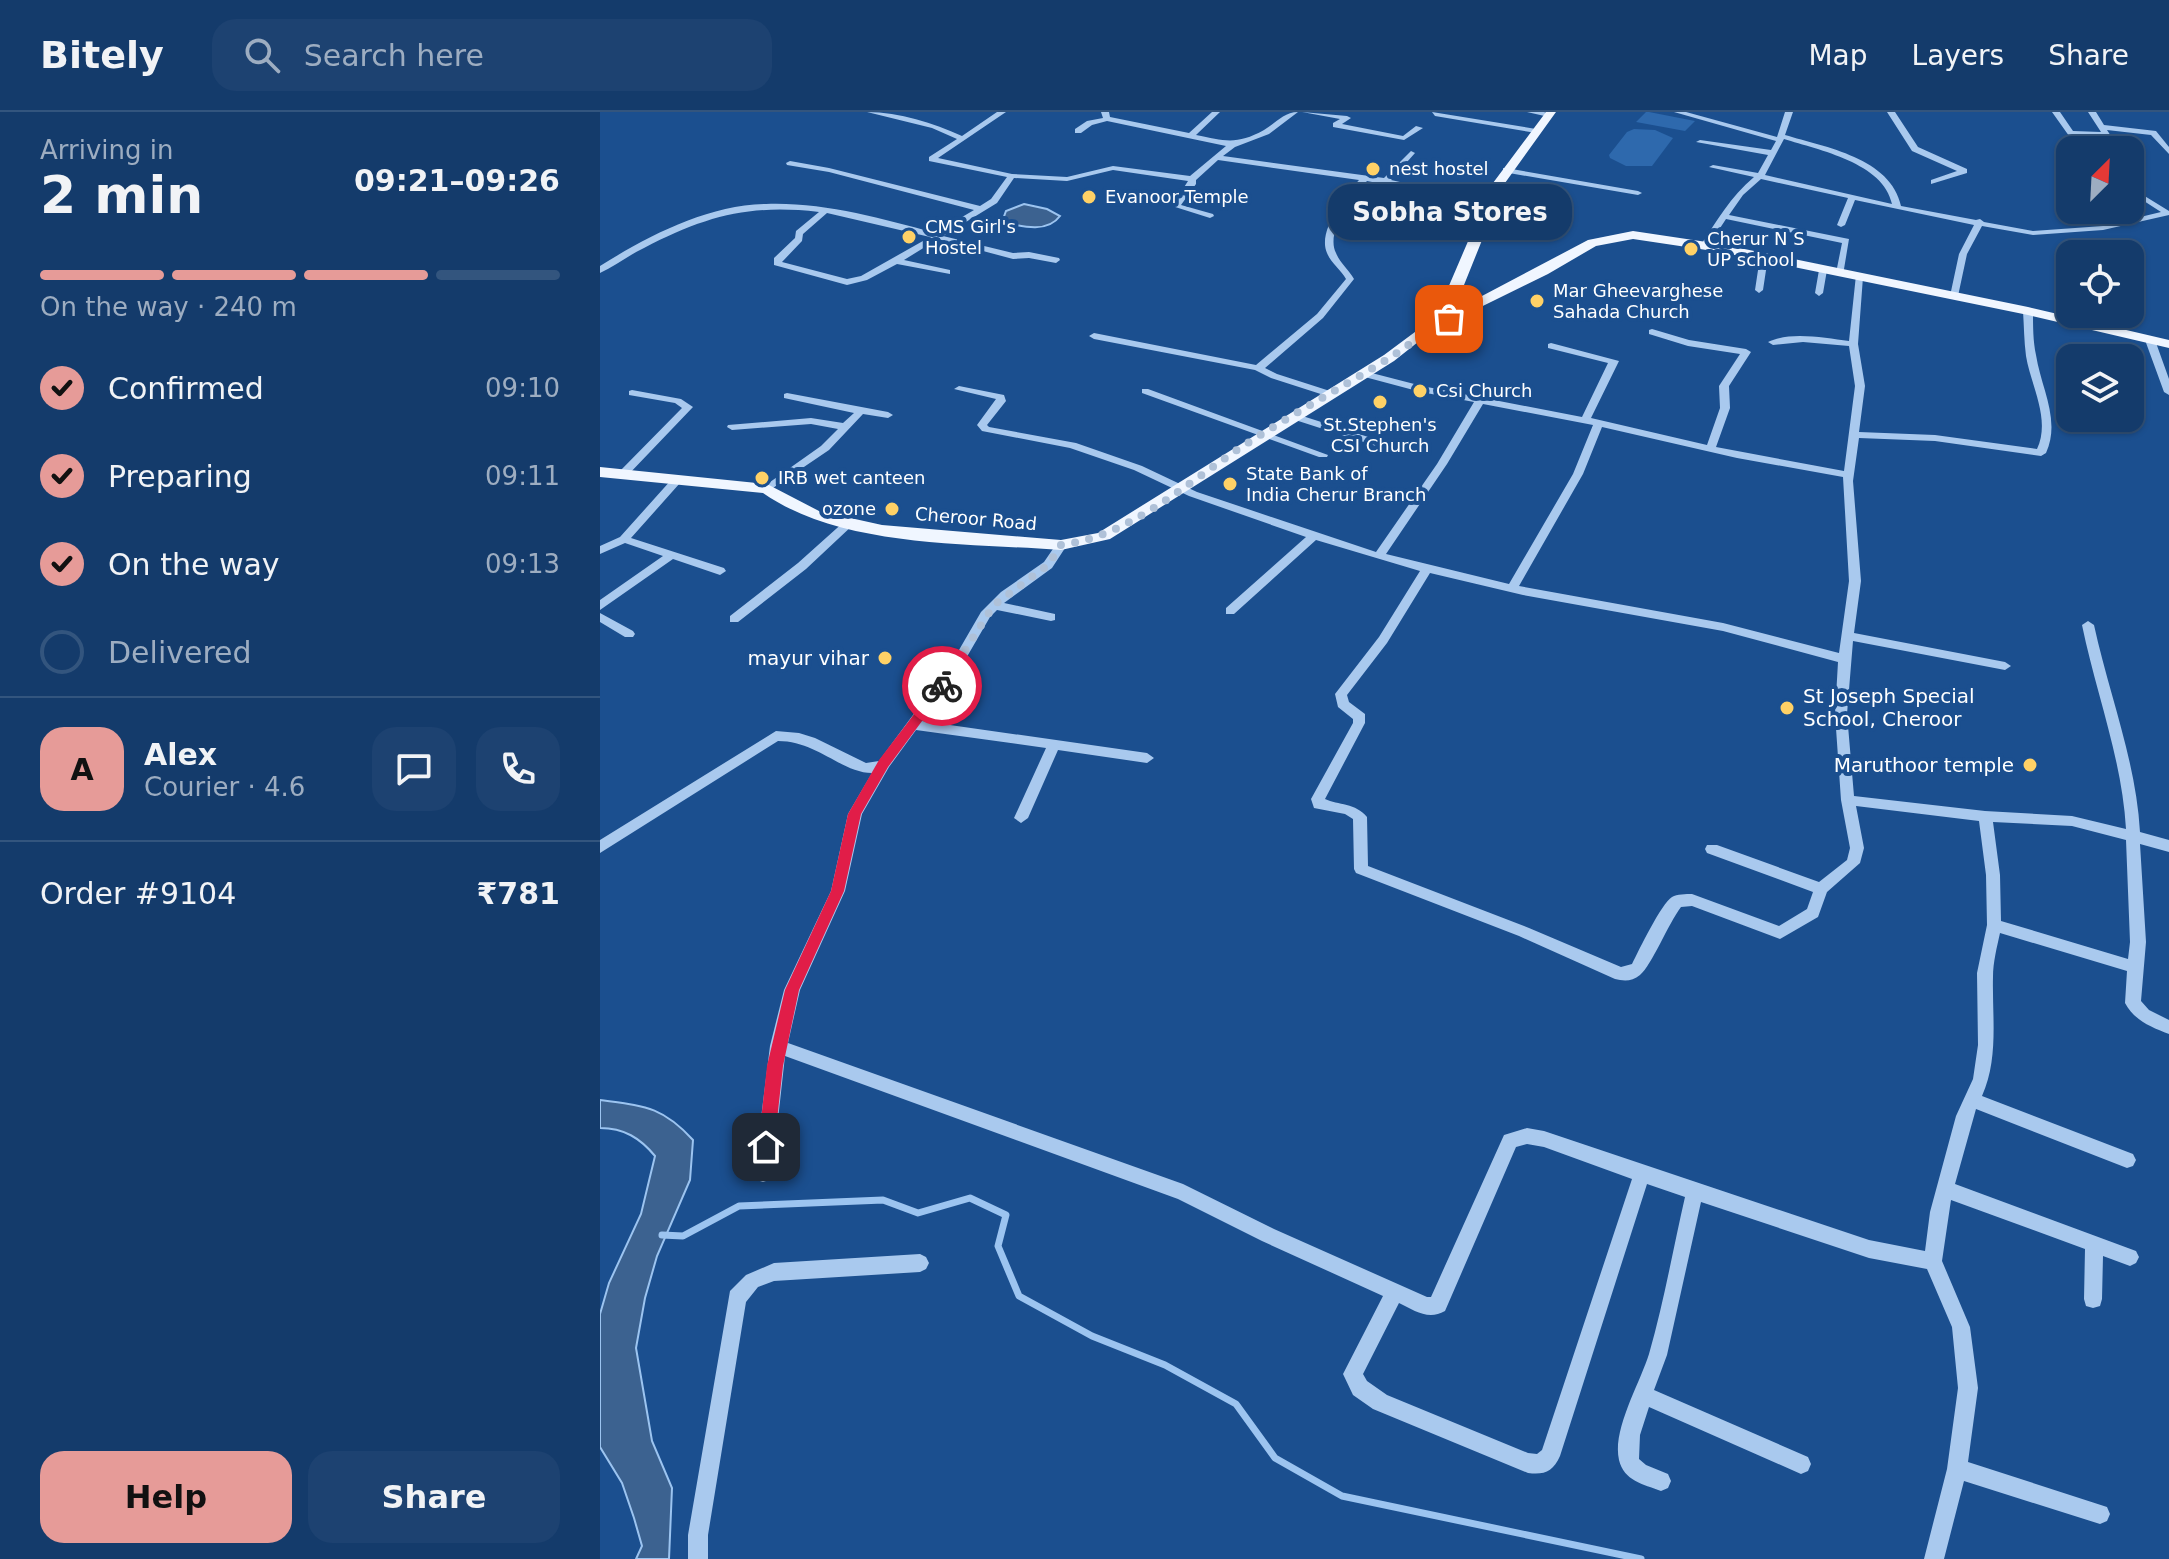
<!DOCTYPE html>
<html lang="en">
<head>
<meta charset="utf-8">
<style>
  :root { --surface:#143b6b; --page:#1d4271; --text:#f1f3f6; --muted:#9dadc1; --line:#33557e; --accent:#e69b98 }
  body { margin:0; font-family:"DejaVu Sans",sans-serif; background:var(--page); color:var(--text); height:100vh; display:flex; flex-direction:column; font-size:30px; white-space:nowrap }
  * { box-sizing:border-box; margin:0 }
  p { font-size:26px; color:var(--muted) }
  .icon { flex:none; width:44px; height:44px; fill:none; stroke:currentColor; stroke-width:2; stroke-linecap:round; stroke-linejoin:round }
  .map { position:relative; flex:1; overflow:hidden }
  .details { display:flex; flex-direction:column; background:var(--surface); width:600px }
  .details>* { flex:none }
  .needle { width:52px; rotate:24deg }
  .fabs { position:absolute; left:1456px; top:24px; display:grid; gap:16px }
  .fabs a { display:grid; place-items:center; width:88px; height:88px; border-radius:16px; background:var(--surface); box-shadow:0 2px 6px #0004,0 0 0 2px var(--line); font-size:40px }
  .pin { position:absolute; display:grid; place-items:center; width:68px; height:68px; color:#fff; margin:-34px; border-radius:16px; box-shadow:0 4px 12px #0006 }
  .courier { position:absolute; display:grid; place-items:center; width:80px; height:80px; margin:-40px; border:6px solid #e11d48; border-radius:50%; background:#fff; color:#222; box-shadow:0 2px 10px #0007 }
  .bubble { position:absolute; height:56px; border-radius:24px; background:var(--surface); box-shadow:0 2px 6px #0004,0 0 0 2px var(--line); font-size:26px; font-weight:800; line-height:56px; text-align:center }
  .headline em { font-style:normal; font-weight:800 }
  .headline div { display:flex; flex-direction:column-reverse }
  .headline { display:flex; align-items:center; justify-content:space-between; height:136px; padding:0 40px }
  h1 { font-size:52px; font-weight:800; line-height:60px }
  .bar { display:grid; grid-template-columns:repeat(4,1fr); gap:12px 8px; align-content:center; height:96px; padding:0 40px }
  .bar i { height:10px; border-radius:6px; background:var(--line) }
  .bar .selected { background:var(--accent) }
  .bar p { grid-column:span 4 }
  .line { display:flex; align-items:center; gap:20px; padding:0 40px; border-top:2px solid var(--line) }
  .line div { flex:1 }
  .round { display:grid; place-items:center; flex:none; width:84px; height:84px; border-radius:24px; background:var(--page) }
  ol { padding:0 40px; list-style:none }
  li { display:flex; align-items:center; gap:24px; height:88px }
  li p { margin-inline-start:auto }
  li .icon { padding:8px; border-radius:50%; background:var(--accent); color:#111; stroke-width:4 }
  li:last-child { color:var(--muted) }
  li i { width:44px; height:44px; border:4px solid var(--line); border-radius:50% }
  .action { display:flex; gap:16px; margin-top:auto; padding:16px 40px }
  .action a { flex:1; height:92px; border-radius:24px; background:var(--accent); color:#111; font-size:32px; font-weight:800; line-height:92px; text-align:center }
  .action a+a { background:var(--page); color:var(--text) }
  header { display:flex; align-items:center; gap:48px; box-sizing:border-box; height:112px; padding:0 40px; background:var(--surface); border-bottom:2px solid var(--line) }
  header strong { font-size:38px }
  nav { display:flex; gap:44px; margin-inline-start:auto; font-size:28px }
  .search { width:560px; height:72px; background:var(--page); display:flex; align-items:center; gap:20px; box-sizing:border-box; padding:0 28px; border-radius:24px; color:var(--muted); font-size:30px }
  main { display:flex; flex:1; min-height:0 }
  .map>svg:first-child { display:block }
  .green { fill:#2e69ad }
  .water { fill:#3c6290; stroke:#9cc4f0; stroke-width:2 }
  .lines { fill:none; stroke-linecap:round; stroke-linejoin:round }
  .stream { stroke:#9cc4f0; stroke-width:7 }
  .minor { fill:#a9c9ee; fill-rule:evenodd }
  .major { fill:#f0f6ff; fill-rule:evenodd }
  .route { fill:#e11d48 }
  .done { stroke:#afc1d8; stroke-width:8; stroke-dasharray:0 14.4 }
  .poi-dot { fill:#ffd166; stroke:#1b4f8f; stroke-width:3 }
  .labels { text-anchor:middle; stroke-width:8; stroke-linejoin:round; paint-order:stroke }
  .far-poi-label { font-size:18px; fill:#fff; stroke:#1b4f8f; text-anchor:start }
  .far-street-label { font-size:18px; fill:#fff; stroke:#1b4f8f }
  .poi-label { font-size:20px; fill:#fff; stroke:#1b4f8f; text-anchor:end }
</style>
</head>
<body>
<header>
<strong>Bitely</strong>
<div class="search"><svg class="icon" aria-label="search" viewBox="0 0 24 24"><circle cx="10" cy="10" r="6"/><path d="M15 15l6 6"/></svg>Search here</div>
<nav><a>Map</a><a>Layers</a><a>Share</a></nav>
</header>
<main>
<section class="details">
<div class="headline"><div><h1>2 min</h1><p>Arriving in</p></div><em>09:21–09:26</em></div>
<div class="bar"><i class="selected"></i><i class="selected"></i><i class="selected"></i><i></i><p>On the way · 240 m</p></div>
<ol>
<li><svg class="icon" aria-label="check" viewBox="0 0 24 24"><path d="M5 12l5 5 9-10"/></svg>Confirmed<p>09:10</p></li>
<li><svg class="icon" aria-label="check" viewBox="0 0 24 24"><path d="M5 12l5 5 9-10"/></svg>Preparing<p>09:11</p></li>
<li><svg class="icon" aria-label="check" viewBox="0 0 24 24"><path d="M5 12l5 5 9-10"/></svg>On the way<p>09:13</p></li>
<li><i></i>Delivered</li>
</ol>
<div class="line" style="height:144px"><b class="round" style="background:var(--accent);color:#111">A</b><div><b>Alex</b><p>Courier · 4.6</p></div><a class="round"><svg class="icon" aria-label="chat" viewBox="0 0 24 24"><path d="M4 5h16v11H9l-5 4z"/></svg></a><a class="round"><svg class="icon" aria-label="phone" viewBox="0 0 24 24"><path d="M5 4h4l2 5-3 2q2 4 5 5l2-3 5 2v4C11 20 4 13 5 4z"/></svg></a></div>
<div class="line" style="height:104px"><div>Order #9104</div><b>₹781</b></div>
<div class="action"><a>Help</a><a>Share</a></div>
</section>
<div class="map">
<svg width="1569" height="1447" viewBox="0 0 1569 1447">
  <rect width="100%" height="100%" fill="#1b4f8f"/>
  <!-- green -->
  <path class="green" d="M1046 0H1049L1095 9 1085 19 1036 10Z
    M1034 17 1055 18 1073 26 1052 54H1026L1010 46 1009 43 1027 20Z"/>
  <!-- water -->
  <path class="water" d="M424 92 447 97 460 104C447 122 420 114 402 110L406 99Z
    M0 988C44 994 62 994 93 1028L90 1068 57 1144 45 1186 36 1236 52 1329 72 1376 69 1447H36L42 1434 34 1406 22 1371 0 1335V1202L9 1171 41 1102 55 1044C40 1026 24 1016 0 1016Z"/>
  <g class="lines">
    <!-- stream -->
    <path class="stream" d="M62 1123 83 1124 139 1094 283 1088 318 1101 370 1086 406 1103 398 1134 419 1184 492 1224 565 1253 636 1292 675 1346 742 1384 1041 1447"/>
    <!-- minor -->
    <path class="minor" d="M267 0C300 0 333 11 362 24L397 0H406L338 46 412 62 467 65 513 54 590 64 626 34 507 9 492 13 481 21H475V17L487 9 503 6 501 0H509L510 5 589 21 612 0H620L596 23C625 29 637 33 664 18 676 11 684 0 698 0L669 22 635 35 623 44 784 66 811 39 815 41 791 68 894 91 890 93 767 69C753 84 725 120 736 141 740 151 749 158 754 167L723 206 665 256 677 262 733 280V284L730 285 671 266 655 258 494 227 489 224 494 221 656 253 717 202 746 167C741 158 731 151 727 141 717 119 746 83 759 68L618 48 596 68V72L581 93 613 102 614 104 610 106 572 94 588 69 513 58 467 69 414 66 397 91 343 124 413 141 429 140 459 146 460 148 456 151 429 146 413 147 338 127 304 148 350 158V162L297 152 267 168 247 173 174 153V146L195 126 196 119 219 100C149 92 106 104 44 136 29 143 15 154 0 161V154C48 124 107 93 166 92 223 90 280 106 335 121L374 98 229 60 187 53 186 51 190 49 229 56 380 94 391 87 407 65 329 49V45L357 27 332 16ZM227 101 330 125 261 164 247 167 182 150 202 129 203 122Z
      M702 0 747 4 751 6 742 12 803 24 816 14 823 16 804 28 733 15V11L740 7Z
      M832 0 936 17 940 19 936 21 835 4Z
      M927 0H944L953 3 949 5Z
      M1074 0H1086L1177 25 1185 0H1193L1185 23C1225 35 1291 46 1301 94L1376 108 1380 107 1384 110 1433 119 1503 114 1561 100 1530 80V75L1569 99V103L1503 118 1433 123 1382 114 1367 142 1358 184 1354 187 1350 184 1359 142 1374 113 1255 88 1245 113 1241 115 1237 113 1248 86 1161 67 1143 83 1129 103 1249 127 1243 163 1236 161 1242 131 1126 107 1107 136 1104 137 1100 134C1117 109 1130 85 1154 65L1109 55 1113 53 1158 61 1168 43 1096 30 1100 28 1171 38 1176 29ZM1184 27C1219 38 1284 51 1292 92L1165 63Z
      M1287 0H1295L1318 35 1367 57V61L1331 72V68L1357 59 1312 39Z
      M1452 0H1460L1473 19 1501 20 1488 0H1496L1504 13 1556 19 1569 35V42L1551 23 1507 18 1520 38H1512L1504 24 1476 23 1487 38H1479Z
      M906 56 1038 79 1042 81 1038 83 903 60V56Z
      M1164 142 1168 145 1163 178 1159 181 1155 178 1160 145Z
      M1223 155 1227 158 1223 181 1219 184 1215 181 1219 158Z
      M1256 163 1263 165 1258 232 1265 274 1259 320 1335 323 1437 337C1451 307 1431 274 1426 244 1424 229 1424 214 1423 199L1428 196 1433 199C1433 214 1433 229 1436 243 1441 276 1461 308 1446 341L1441 344 1335 329 1259 326 1253 369 1261 469 1254 521 1405 550 1411 554 1405 558 1253 529 1247 602 1254 684 1385 699 1472 704 1526 717C1522 647 1496 581 1482 513L1488 509 1494 513C1509 582 1536 649 1540 720L1569 728V740L1540 732 1546 830 1541 889 1549 898 1569 908V922C1551 915 1535 909 1525 891L1527 859 1400 821C1397 835 1393 850 1393 865 1392 905 1399 946 1382 984L1533 1042 1536 1048 1533 1054 1527 1056 1376 997 1355 1072 1536 1139 1539 1145 1536 1151 1530 1154 1503 1144 1502 1187 1500 1194 1493 1196 1486 1194 1484 1187 1485 1137 1351 1088 1342 1149 1370 1215 1378 1276 1368 1350 1507 1395 1510 1402 1507 1409 1500 1412 1364 1369 1344 1447H1324L1347 1357 1358 1276 1352 1215 1327 1157 1269 1146 1101 1090 1067 1243 1054 1278 1208 1345 1211 1352 1208 1359 1201 1362 1049 1295 1040 1323 1039 1347 1046 1353 1068 1362 1071 1369 1068 1376 1061 1379C1043 1372 1024 1369 1019 1348 1012 1318 1040 1271 1049 1242 1064 1190 1073 1137 1085 1085L1047 1072 960 1344C953 1360 944 1363 928 1361L773 1297 753 1283 743 1262 783 1184 662 1129 578 1087 185 944 172 1062 169 1068 163 1070 157 1068 154 1062 170 934 184 878 231 779 248 702 272 661C242 661 217 629 178 629L0 741V728L176 619 199 621 215 626 266 651 279 649 352 550 381 500 401 480 444 450 457 431 461 429 467 433 452 456 404 491 455 502V508L451 509 397 498 390 505 361 555 322 609 547 641 554 646 547 651 458 638 428 706 421 711 414 706 446 636 316 618 289 655 262 702 245 779 200 878 188 931 583 1072 674 1117 827 1185H831L904 1023 927 1016 944 1019 1269 1128 1325 1139 1330 1100 1356 1004 1373 967 1378 933 1377 861 1387 813 1386 763 1379 709 1256 694 1264 736 1260 751 1227 780 1218 805 1180 827 1092 794 1081 795C1068 812 1052 853 1040 863 1032 870 1023 869 1015 867L919 824 756 761 754 757 753 707 745 702 714 696 711 687 753 611V607L738 595 735 582 779 525 820 459 716 428 634 502H626V496L706 425 589 384 534 358 470 336 382 319 377 313 396 287 354 277 359 274 404 283 406 289 387 313 389 315 476 331 542 354 597 380 776 440 837 352 874 290 821 280 761 264 759 262 764 259 822 274 982 305 1008 251 948 236V232L951 231 1019 249 991 306 1107 333 1120 296 1119 274 1140 242 1088 234 1049 222V218L1052 217 1089 228 1146 237 1151 240 1129 274 1130 296 1116 335 1244 359 1255 274 1249 234 1203 230 1173 233 1168 230C1191 219 1224 226 1249 229ZM883 292 993 313 973 362 909 472 786 442 847 352ZM1002 315 1137 346 1243 365 1249 469 1239 541 1123 511 919 474 983 362ZM830 461 923 483 1123 519 1238 550 1235 602 1241 688 1250 736 1247 748 1219 770 1117 733H1107L1105 737 1107 741 1213 780 1207 797 1179 814 1092 782C1086 782 1077 782 1072 785 1061 792 1039 838 1032 852L1021 855 929 816 768 754 767 705C756 691 738 693 725 687L765 611V602L749 590 747 583 787 531ZM1393 710 1472 714 1526 728 1530 830 1528 847 1401 809 1400 763ZM927 1032 944 1035 1032 1067 942 1338 937 1342 928 1341 787 1283 767 1269 763 1262 799 1191C814 1198 828 1209 845 1199L916 1035Z
      M1495 202H1505L1503 218 1495 216Z
      M1550 225 1555 228 1569 267V283L1564 280 1545 228Z
      M542 277H548L728 343 727 345H719L542 281Z
      M32 278 81 287 93 295 27 364 23 365 18 362 19 360 82 296 75 291 29 283V279Z
      M187 281 288 300 293 303 288 306 263 302 229 338 167 380 163 379V375L221 334 238 317 211 312 132 318 127 315 128 313 211 306 243 311 254 301 184 286V282Z
      M693 301 784 330 785 332 780 335 776 334 689 306 688 304Z
      M76 366 80 367V371L31 426 124 456 126 459 120 463 73 447 0 498V488L63 444 25 431 0 442V434L20 425 72 367Z
      M250 407 254 408V412L206 457 138 510H130V504L198 451 246 408Z
      M0 501 33 519 35 522 33 525H25L0 510Z
      M320 1142 326 1145 329 1151 326 1157 320 1160 174 1169 158 1175 146 1190 108 1423V1447H88V1423L130 1179 146 1163 174 1151Z"/>
    <!-- major -->
    <path class="major" d="M946 0H956L905 71 864 173 846 203 988 128 1033 119 1120 132 1428 195 1569 228V236L1428 203 1120 140 1033 127 996 134 948 162 832 219 794 249 510 427 461 438C368 431 242 436 163 381L0 365V355L167 372 219 399 282 413 461 428 498 421 784 243 819 217 842 190 893 71Z"/>
  </g>
  <!-- route -->
  <path class="route" d="M338 571 348 574 288 655 261 702 244 779 199 878 183 954 174 1035 166 1043 158 1035 167 954 185 878 231 779 248 702 279 648Z"/>
  <g class="lines">
    <!-- done -->
    <path class="done" d="M342 574 394 493 448 453 461 433C525 425 579 378 631 342 680 309 732 281 783 250 806 236 825 219 849 207"/>
  </g>
  <!-- markers -->
  <g class="poi-dot">
    <circle cx="773" cy="57" r="8"/>
    <circle cx="489" cy="85" r="8"/>
    <circle cx="309" cy="125" r="8"/>
    <circle cx="1091" cy="137" r="8"/>
    <circle cx="937" cy="189" r="8"/>
    <circle cx="820" cy="279" r="8"/>
    <circle cx="780" cy="290" r="8"/>
    <circle cx="162" cy="366" r="8"/>
    <circle cx="630" cy="372" r="8"/>
    <circle cx="292" cy="397" r="8"/>
    <circle cx="285" cy="546" r="8"/>
    <circle cx="1187" cy="596" r="8"/>
    <circle cx="1430" cy="653" r="8"/>
  </g>
  <g class="labels">
    <!-- far-poi labels -->
    <g class="far-poi-label">
      <text x="789" y="63">nest hostel</text>
      <text x="505" y="91">Evanoor Temple</text>
      <text x="325" y="121">CMS Girl's<tspan x="325" dy="21">Hostel</tspan></text>
      <text x="1107" y="133">Cherur N S<tspan x="1107" dy="21">UP school</tspan></text>
      <text x="953" y="185">Mar Gheevarghese<tspan x="953" dy="21">Sahada Church</tspan></text>
      <text x="836" y="285">Csi Church</text>
      <text x="780" y="319" text-anchor="middle">St.Stephen's<tspan x="780" dy="21">CSI Church</tspan></text>
      <text x="646" y="368">State Bank of<tspan x="646" dy="21">India Cherur Branch</tspan></text>
      <text x="178" y="372">IRB wet canteen</text>
      <text x="276" y="403" text-anchor="end">ozone</text>
    </g>
    <!-- far-street labels -->
    <g class="far-street-label">
      <text transform="translate(376 407) rotate(5)" y="6">Cheroor Road</text>
    </g>
    <!-- poi labels -->
    <g class="poi-label">
      <text x="269" y="553">mayur vihar</text>
      <text x="1203" y="591" text-anchor="start">St Joseph Special<tspan x="1203" dy="23">School, Cheroor</tspan></text>
      <text x="1414" y="660">Maruthoor temple</text>
    </g>
  </g>
</svg>
<div class="fabs">
<a><svg class="needle" viewBox="-14 -14 28 28"><path d="M0-13l5 13h-10z" fill="#e53935"/><path d="M0 13l5-13h-10z" fill="#9dadc1"/></svg></a>
<a><svg class="icon" aria-label="locate" viewBox="0 0 24 24"><circle cx="12" cy="12" r="6"/><path d="M12 2v4M12 18v4M2 12h4M18 12h4"/></svg></a>
<a><svg class="icon" aria-label="layers" viewBox="0 0 24 24"><path d="M12 4l9 5-9 5-9-5zM3 14l9 5 9-5"/></svg></a>
</div>
<div class="pin" style="left:849px;top:207px;background:#ea580c"><svg class="icon" aria-label="bag" viewBox="0 0 24 24"><path d="M5 8h14l-1 12H6zM9 8a3 3 0 0 1 6 0"/></svg></div>
<div class="pin" style="left:166px;top:1035px;background:#1f2937"><svg class="icon" aria-label="home" viewBox="0 0 24 24"><path d="M3 11l9-7 9 7M6 9v11h12V9"/></svg></div>
<div class="courier" style="left:342px;top:574px"><svg class="icon" aria-label="bike" viewBox="0 0 24 24"><circle cx="6" cy="16" r="4"/><circle cx="18" cy="16" r="4"/><path d="M6 16l4-8h5l3 8M10 8l3 8H6M13 5h3"/></svg></div>
<div class="bubble" style="left:728px;top:72px;width:244px">Sobha Stores</div>
</div>
</main>
</body>
</html>
